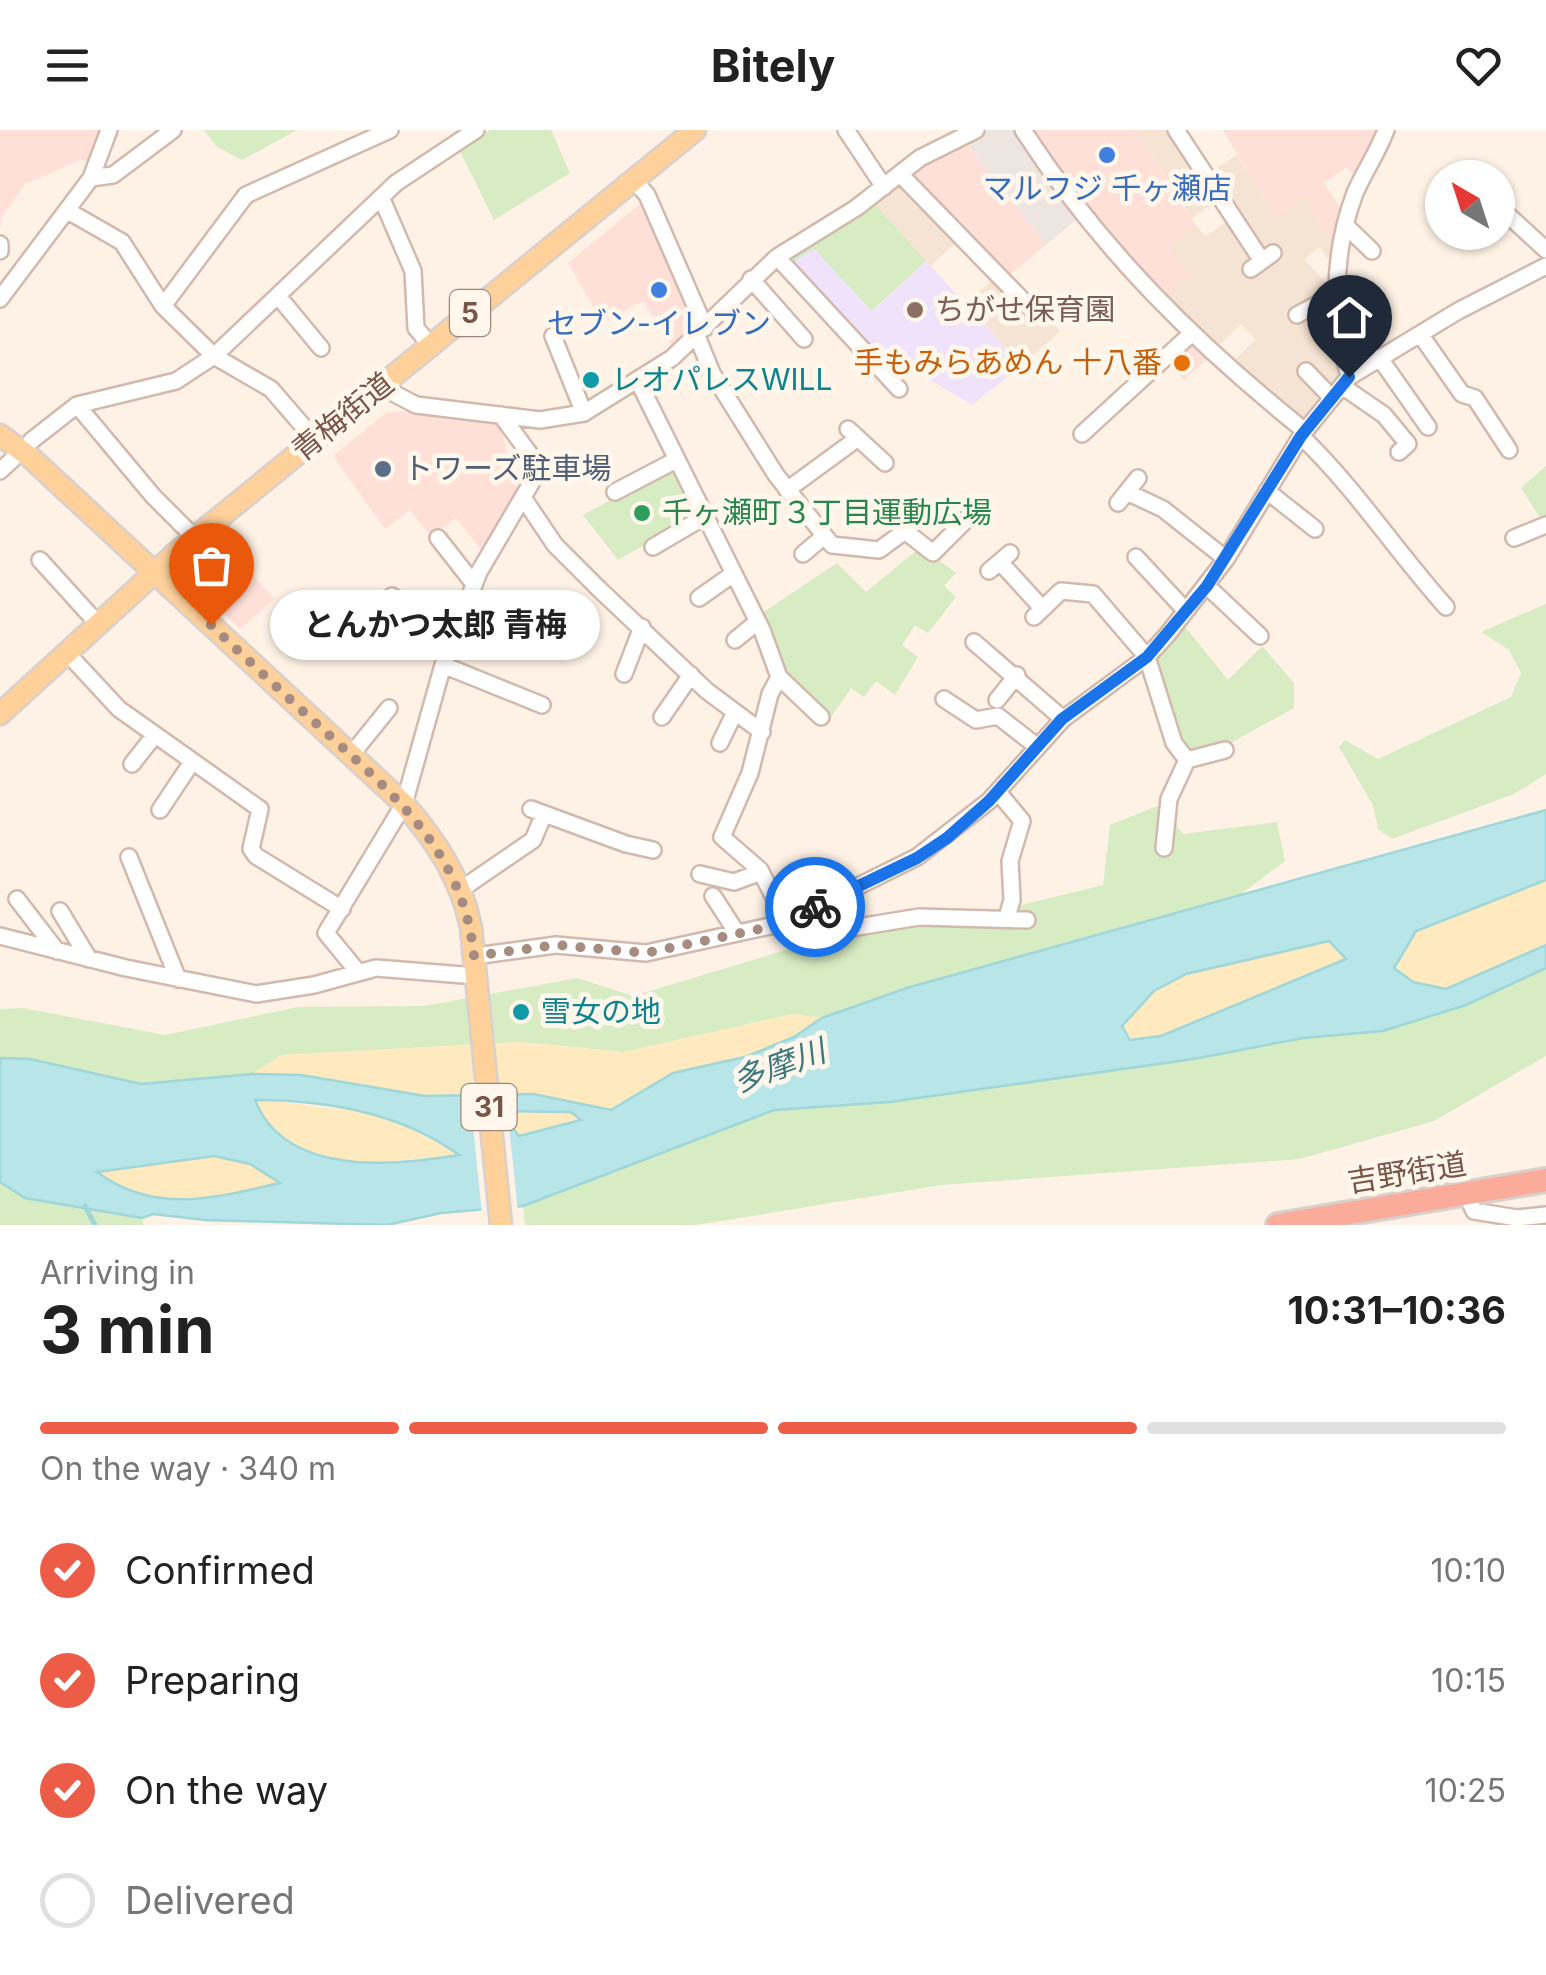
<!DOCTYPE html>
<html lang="en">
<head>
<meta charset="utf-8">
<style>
  :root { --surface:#fff; --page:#f6f6f6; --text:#222; --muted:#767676; --line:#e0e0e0; --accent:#ec5c46 }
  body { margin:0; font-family:Inter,"Noto Sans JP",sans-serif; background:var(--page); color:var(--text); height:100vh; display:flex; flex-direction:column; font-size:38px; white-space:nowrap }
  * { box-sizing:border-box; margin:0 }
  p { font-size:32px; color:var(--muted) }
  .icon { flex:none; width:55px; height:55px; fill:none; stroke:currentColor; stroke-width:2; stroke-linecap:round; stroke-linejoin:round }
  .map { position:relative; height:1095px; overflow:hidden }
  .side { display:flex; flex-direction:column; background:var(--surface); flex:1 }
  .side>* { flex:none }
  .needle { width:65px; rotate:321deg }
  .fabs { position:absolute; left:1425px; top:30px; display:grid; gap:20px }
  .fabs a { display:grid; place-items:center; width:90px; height:90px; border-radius:50%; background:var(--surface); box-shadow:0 2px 8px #0004; font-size:50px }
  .pin { position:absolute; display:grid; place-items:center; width:85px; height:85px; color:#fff; margin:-102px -42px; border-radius:50% 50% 50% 0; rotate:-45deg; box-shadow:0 0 10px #0007 }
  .pin .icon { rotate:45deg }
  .courier { position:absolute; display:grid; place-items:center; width:100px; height:100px; margin:-50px; border:8px solid #1a73e8; border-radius:50%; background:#fff; color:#222; box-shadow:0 2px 12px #0007 }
  .bubble { position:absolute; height:70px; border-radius:35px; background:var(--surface); box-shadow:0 2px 8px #0004; font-size:32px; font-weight:700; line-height:70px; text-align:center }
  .head em { font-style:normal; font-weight:700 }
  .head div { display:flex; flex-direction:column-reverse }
  .head { display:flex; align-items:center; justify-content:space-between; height:170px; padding:0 40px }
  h1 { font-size:65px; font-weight:700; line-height:75px }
  .bar { display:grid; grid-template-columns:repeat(4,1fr); gap:15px 10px; align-content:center; height:120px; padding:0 40px }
  .bar i { height:12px; border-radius:8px; background:var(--line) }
  .bar .active { background:var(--accent) }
  .bar p { grid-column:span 4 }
  ol { padding:0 40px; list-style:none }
  li { display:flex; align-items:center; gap:30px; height:110px }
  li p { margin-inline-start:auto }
  li .icon { padding:10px; border-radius:50%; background:var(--accent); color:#fff; stroke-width:4 }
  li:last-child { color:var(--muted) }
  li i { width:55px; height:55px; border:5px solid var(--line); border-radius:50% }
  header { display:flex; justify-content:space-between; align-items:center; height:130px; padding:0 40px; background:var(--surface); font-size:45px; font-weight:700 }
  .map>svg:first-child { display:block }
  .residential { fill:#f5e3d3 }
  .commercial { fill:#fee0d8 }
  .industrial { fill:#ede5df }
  .education { fill:#efe2fa }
  .green { fill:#d7ecc3 }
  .sand { fill:#feeabe }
  .water { fill:#b8e5e8; stroke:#9ed6da; stroke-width:2.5; fill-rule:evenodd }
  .pier { fill:#fdf2e5 }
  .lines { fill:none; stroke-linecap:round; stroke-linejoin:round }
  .stream { stroke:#9ed6da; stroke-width:5 }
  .minor-casing { stroke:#d1baad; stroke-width:20 }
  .major-casing { stroke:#d9cfcc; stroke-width:25 }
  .highway-casing { stroke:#d9cfcc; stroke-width:28 }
  .minor { stroke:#fff; stroke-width:15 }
  .major { stroke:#fed19b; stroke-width:20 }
  .highway { stroke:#faab9a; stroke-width:22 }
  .done { stroke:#a68c80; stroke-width:10; stroke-dasharray:0 18 }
  .route { stroke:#1a73e8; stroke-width:12 }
  .shop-dot { fill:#3f7fe0; stroke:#fff6ec; stroke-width:4 }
  .education-dot { fill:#8d6e63; stroke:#fff6ec; stroke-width:4 }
  .food-dot { fill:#e8710a; stroke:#fff6ec; stroke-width:4 }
  .culture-dot { fill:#0f9aa8; stroke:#fff6ec; stroke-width:4 }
  .service-dot { fill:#5c6f8a; stroke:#fff6ec; stroke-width:4 }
  .leisure-dot { fill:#2e9e5b; stroke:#fff6ec; stroke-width:4 }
  .labels { text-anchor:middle; stroke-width:10; stroke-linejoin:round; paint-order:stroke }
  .shield { fill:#fff6ec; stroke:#a0857a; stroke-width:2.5 }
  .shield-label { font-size:28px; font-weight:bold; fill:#775549 }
  .shop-label { font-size:30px; fill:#366cbe; stroke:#fff6ec }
  .education-label { font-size:30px; fill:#785e54; stroke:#fff6ec; text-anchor:start }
  .food-label { font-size:30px; fill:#c56008; stroke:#fff6ec; text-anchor:end }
  .culture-label { font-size:30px; fill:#0d838f; stroke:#fff6ec; text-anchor:start }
  .street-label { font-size:30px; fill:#775549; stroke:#fff6ec }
  .service-label { font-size:30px; fill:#4e5e75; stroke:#fff6ec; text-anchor:start }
  .leisure-label { font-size:30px; fill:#27864d; stroke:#fff6ec; text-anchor:start }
  .water-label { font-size:32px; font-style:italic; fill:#3c787d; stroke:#fff6ec }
</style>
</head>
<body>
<header><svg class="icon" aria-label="menu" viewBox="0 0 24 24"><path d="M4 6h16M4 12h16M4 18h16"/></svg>Bitely<svg class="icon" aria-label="heart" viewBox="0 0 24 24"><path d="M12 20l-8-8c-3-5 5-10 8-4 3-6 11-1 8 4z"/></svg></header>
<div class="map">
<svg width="1546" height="1095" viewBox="0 0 1546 1095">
  <rect width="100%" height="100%" fill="#fdf2e5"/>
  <!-- residential -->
  <path class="residential" d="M1136 0H1171L1217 71 1192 88Z
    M1237 25 1275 87 1304 69 1335 115 1332 133 1319 117 1304 129 1330 157 1343 245 1304 293 1230 235 1256 209 1241 194 1214 220 1161 165 1168 118 1196 95 1205 107 1229 90 1251 123 1249 134 1265 120 1216 50 1218 37Z
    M898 54H904L958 111 930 136 874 73Z
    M992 150 1030 188 1039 181 1060 201 1022 235 966 174Z"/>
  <!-- commercial -->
  <path class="commercial" d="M0 0H102L94 31 81 30 25 54 2 87 0 99Z
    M1029 0H1136L1196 95 1168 118 1190 145 1161 165 1106 109Z
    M1223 0H1381L1357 50 1347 37 1324 53 1340 78 1346 79 1335 115 1304 69 1275 88Z
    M966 12 1046 115 1007 147 911 48 923 35Z
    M646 69 700 194 674 219 643 171 602 192 568 133Z
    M1197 214 1210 226 1184 250 1167 233 1188 215Z
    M417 281 500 295 519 366 483 423 456 388 431 407 410 380 385 399 333 326 387 282Z
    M224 415 275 469 240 499 198 459 199 436Z"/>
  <!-- industrial -->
  <path class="industrial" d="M990 0H1017L1079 87 1046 115 966 12Z"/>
  <!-- education -->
  <path class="education" d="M810 115 873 181 926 131 1022 235 972 275 897 230 883 234 790 133Z"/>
  <!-- green -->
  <path class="green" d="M204 0H297L242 30 217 17Z
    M490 0H551L570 43 494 90 459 19Z
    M874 73 926 131 872 181 814 119 793 132 820 165 790 133 791 127Z
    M674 336 697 381 695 386 618 430 583 385Z
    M1546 336V397L1521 358Z
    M921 417 956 443 944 456 956 467 928 503 915 495 902 515 918 527 895 565 876 551 864 567 851 558 831 587H826L786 543 762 483 837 433 866 462Z
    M1546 474V644L1514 664 1392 709 1378 699 1373 675 1339 617 1345 610 1378 629 1511 567 1521 543 1509 520 1481 502Z
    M1182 493 1228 550 1262 516 1294 553V578L1225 616 1195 624 1179 612 1154 527Z
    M1160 675 1183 704 1277 692 1285 731 1237 767 910 857 822 888 793 884 624 922 520 912 282 925 252 944 141 955 30 929 0 928V879L23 878 165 905 298 877 424 876 577 848 633 866 813 812 960 790 1103 755 1110 695Z
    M1546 838V926L1434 991 1300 1029 941 1055 696 1095H525L523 1076 774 980 890 972 1193 929 1303 908 1383 901 1466 875Z
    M0 1052 25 1068 142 1088 143 1095H0Z"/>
  <!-- sand -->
  <path class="sand" d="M1546 750V815L1446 859 1413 852 1393 838 1416 801Z
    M1329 811 1347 829 1161 906 1129 910 1122 896 1154 861 1186 844Z
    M794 884 822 888 794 907 745 927 673 943 611 980 533 964 425 966 301 945 252 944 282 925 520 912 624 922Z
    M255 969 382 984 460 1025C391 1031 286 1051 255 969Z
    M498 981 571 982 582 991 520 1006Z
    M214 1026 250 1034 282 1053C212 1068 159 1087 95 1041Z"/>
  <!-- water -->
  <path class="water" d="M1546 680V750L1416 801 1394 838 1413 852 1446 859 1546 815V838L1466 875 1383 901 1303 908 1193 929 890 972 774 980 523 1076 441 1083 387 1095 205 1090 153 1084 142 1088 25 1068 0 1052V928L30 929 141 954 252 944 301 945 425 966 533 964 611 980 673 943 745 927 794 907 822 888 910 857ZM1329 811 1346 829 1161 906 1130 910 1122 896 1154 861 1186 844ZM255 970C325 970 401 983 459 1025 393 1036 285 1047 255 970ZM499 981 571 982 581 990 519 1006ZM214 1026 250 1034 280 1053C214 1068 155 1085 97 1042Z"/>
  <!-- pier -->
  <path class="pier" d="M469 957 505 958 518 1082 482 1084Z"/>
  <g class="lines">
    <!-- stream -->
    <path class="stream" d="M85 1076 95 1095"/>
    <!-- minor casing -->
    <g class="minor-casing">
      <path id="minor" d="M846 0 884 57
        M1023 0C1099 118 1196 214 1305 301
        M1176 0 1262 131
        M900 44 1032 180
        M91 48 113 45 173 0
        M634 50 647 65 705 198
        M381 67 413 141 416 198 430 215
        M68 81 122 112 163 176
        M1509 86 1546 120
        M1345 95 1372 121
        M0 114V121
        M777 127 899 259
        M1251 139 1273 123
        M751 149 804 209
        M278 166 321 218
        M0 169 91 48 109 0
        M1297 185 1336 164
        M1420 204 1462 264 1475 268 1509 320
        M553 206 584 283
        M697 206 712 243 776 345 832 415 879 420 905 401 933 423 975 381
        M1379 227 1428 297
        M1306 241 1332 268
        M1349 247C1332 185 1332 124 1355 63 1364 42 1378 22 1386 0
        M638 251 762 500 779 547 770 564 750 643 722 707 760 740 784 787 809 805 919 787 1027 790
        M380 256 416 275 540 290 584 283 672 228 777 127 856 78 920 28 976 0
        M1342 256 1384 285 1408 314 1399 322
        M77 275 153 366 195 408
        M848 299 885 333
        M1082 304 1191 204
        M1301 306C1356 359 1395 420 1446 477
        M315 310 271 259 214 226 163 176 246 65 390 0
        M31 311 77 275 176 251 214 226 396 53 476 0
        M0 341 13 329
        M787 360 858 308
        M1267 361 1315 399
        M615 362 676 330
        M1127 362 1163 379 1226 429
        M524 369 555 415 599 459 707 561 762 602
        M1118 373 1138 348
        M438 408 474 454
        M1514 408 1546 395
        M653 417 704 387
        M803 424 823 407
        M1136 427 1186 481
        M40 430 98 494
        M1000 432 1042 478
        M989 441 1010 423
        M1207 456 1260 506
        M699 468 733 444
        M465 477 513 498
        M355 484 379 505
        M1034 487 1061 461 1093 464 1147 527 1174 613 1187 630 1225 620
        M368 495 392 466 451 513
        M735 510 757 492
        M974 512 1063 589
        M67 523 119 579 260 679 251 719 256 726 342 779
        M443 535 542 575
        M624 544 642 497
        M779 547 821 587
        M944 569 976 590 998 586 1035 615
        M997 570 1017 545
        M662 587 691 545
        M720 613 734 584
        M351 625 389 578
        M132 634 154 606
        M998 662 1022 691 1010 731 1012 770 1007 787
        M531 679 626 714 653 720
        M160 680 192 632
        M1164 718 1169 669 1187 630
        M129 727 178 849
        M821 739 837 766
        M700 744 734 752 761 742
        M460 760 533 710 544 684
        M713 766 737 803
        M17 769 57 821
        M60 781 89 829
        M0 806 126 838 256 864 314 855 376 838 476 846
        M475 826 556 815 646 823 784 793 917 727 989 671 1063 589 1147 527 1167 505 1226 429 1301 306 1349 247 1458 181 1546 136
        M358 842 326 803 404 674 443 535 479 442 540 338 501 285
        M1466 1064 1474 1081 1517 1088 1546 1085"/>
    </g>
    <!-- major casing -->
    <g class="major-casing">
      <path id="major" d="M0 305 30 327 404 674C436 711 462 750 471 798L501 1095
        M0 584 176 423 695 0"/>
    </g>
    <!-- highway casing -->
    <g class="highway-casing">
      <path id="highway" d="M1278 1095 1546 1050"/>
    </g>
    <!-- minor -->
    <use href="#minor" class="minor"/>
    <!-- major -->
    <use href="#major" class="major"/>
    <!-- highway -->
    <use href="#highway" class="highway"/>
  </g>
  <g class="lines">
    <!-- done -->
    <path class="done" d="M211 495C250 532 290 570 330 606 400 670 464 726 474 826L556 815 646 823 784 794 815 777"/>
    <!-- route -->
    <path class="route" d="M815 777 917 728 947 708 989 671 1062 589 1147 527 1207 456 1301 306 1349 247"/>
  </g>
  <!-- markers -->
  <g class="shop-dot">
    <circle cx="1107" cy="25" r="10"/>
    <circle cx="659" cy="160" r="10"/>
  </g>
  <circle class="education-dot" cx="915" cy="180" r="10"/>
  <circle class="food-dot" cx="1182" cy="233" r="10"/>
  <g class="culture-dot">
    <circle cx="591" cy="250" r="10"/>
    <circle cx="521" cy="882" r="10"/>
  </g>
  <circle class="service-dot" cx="383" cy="339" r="10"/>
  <circle class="leisure-dot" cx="642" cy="383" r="10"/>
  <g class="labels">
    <!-- shield labels -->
    <g class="shield">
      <rect x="450" y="160" width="40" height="46" rx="8"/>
      <rect x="461.5" y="954" width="55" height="46" rx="8"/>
    </g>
    <g class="shield-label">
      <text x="470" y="193">5</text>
      <text x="489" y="987">31</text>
    </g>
    <!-- shop labels -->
    <g class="shop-label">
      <text x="1107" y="69">マルフジ 千ヶ瀬店</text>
      <text x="659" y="204">セブン-イレブン</text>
    </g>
    <!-- education labels -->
    <g class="education-label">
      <text x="935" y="190">ちがせ保育園</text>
    </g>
    <!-- food labels -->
    <g class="food-label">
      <text x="1162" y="243">手もみらあめん 十八番</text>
    </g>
    <!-- culture labels -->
    <g class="culture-label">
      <text x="611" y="260">レオパレスWILL</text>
      <text x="541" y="892">雪女の地</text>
    </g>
    <!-- street labels -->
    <g class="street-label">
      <text transform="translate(343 287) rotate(-39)" y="10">青梅街道</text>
      <text transform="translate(1407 1043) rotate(-9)" y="10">吉野街道</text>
    </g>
    <!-- service labels -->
    <g class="service-label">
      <text x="403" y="349">トワーズ駐車場</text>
    </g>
    <!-- leisure labels -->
    <g class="leisure-label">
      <text x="662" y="393">千ヶ瀬町３丁目運動広場</text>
    </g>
    <!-- water labels -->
    <g class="water-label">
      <text transform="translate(779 936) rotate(-20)" y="11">多摩川</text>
    </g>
  </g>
</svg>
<div class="fabs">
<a><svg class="needle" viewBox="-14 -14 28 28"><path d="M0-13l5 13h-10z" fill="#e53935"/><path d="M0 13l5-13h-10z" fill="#767676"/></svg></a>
</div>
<div class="pin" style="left:211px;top:495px;background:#ea580c"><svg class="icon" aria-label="bag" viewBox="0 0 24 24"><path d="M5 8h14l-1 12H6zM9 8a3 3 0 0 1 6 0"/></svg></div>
<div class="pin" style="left:1349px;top:247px;background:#1f2937"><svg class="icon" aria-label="home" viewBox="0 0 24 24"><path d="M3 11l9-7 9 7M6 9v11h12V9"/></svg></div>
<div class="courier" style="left:815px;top:777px"><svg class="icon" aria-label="bike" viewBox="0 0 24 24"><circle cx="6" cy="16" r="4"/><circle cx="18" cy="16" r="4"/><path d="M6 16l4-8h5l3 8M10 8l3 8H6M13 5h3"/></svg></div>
<div class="bubble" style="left:270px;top:460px;width:330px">とんかつ太郎 青梅</div>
</div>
<section class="side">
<div class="head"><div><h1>3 min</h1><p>Arriving in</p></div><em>10:31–10:36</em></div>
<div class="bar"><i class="active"></i><i class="active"></i><i class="active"></i><i></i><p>On the way · 340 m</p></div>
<ol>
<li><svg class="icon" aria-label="check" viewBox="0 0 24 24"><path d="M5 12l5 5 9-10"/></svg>Confirmed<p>10:10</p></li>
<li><svg class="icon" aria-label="check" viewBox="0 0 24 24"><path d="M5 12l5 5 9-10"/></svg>Preparing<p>10:15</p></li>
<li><svg class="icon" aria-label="check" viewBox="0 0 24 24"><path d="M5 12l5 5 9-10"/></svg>On the way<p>10:25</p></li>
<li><i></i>Delivered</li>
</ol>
</section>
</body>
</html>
